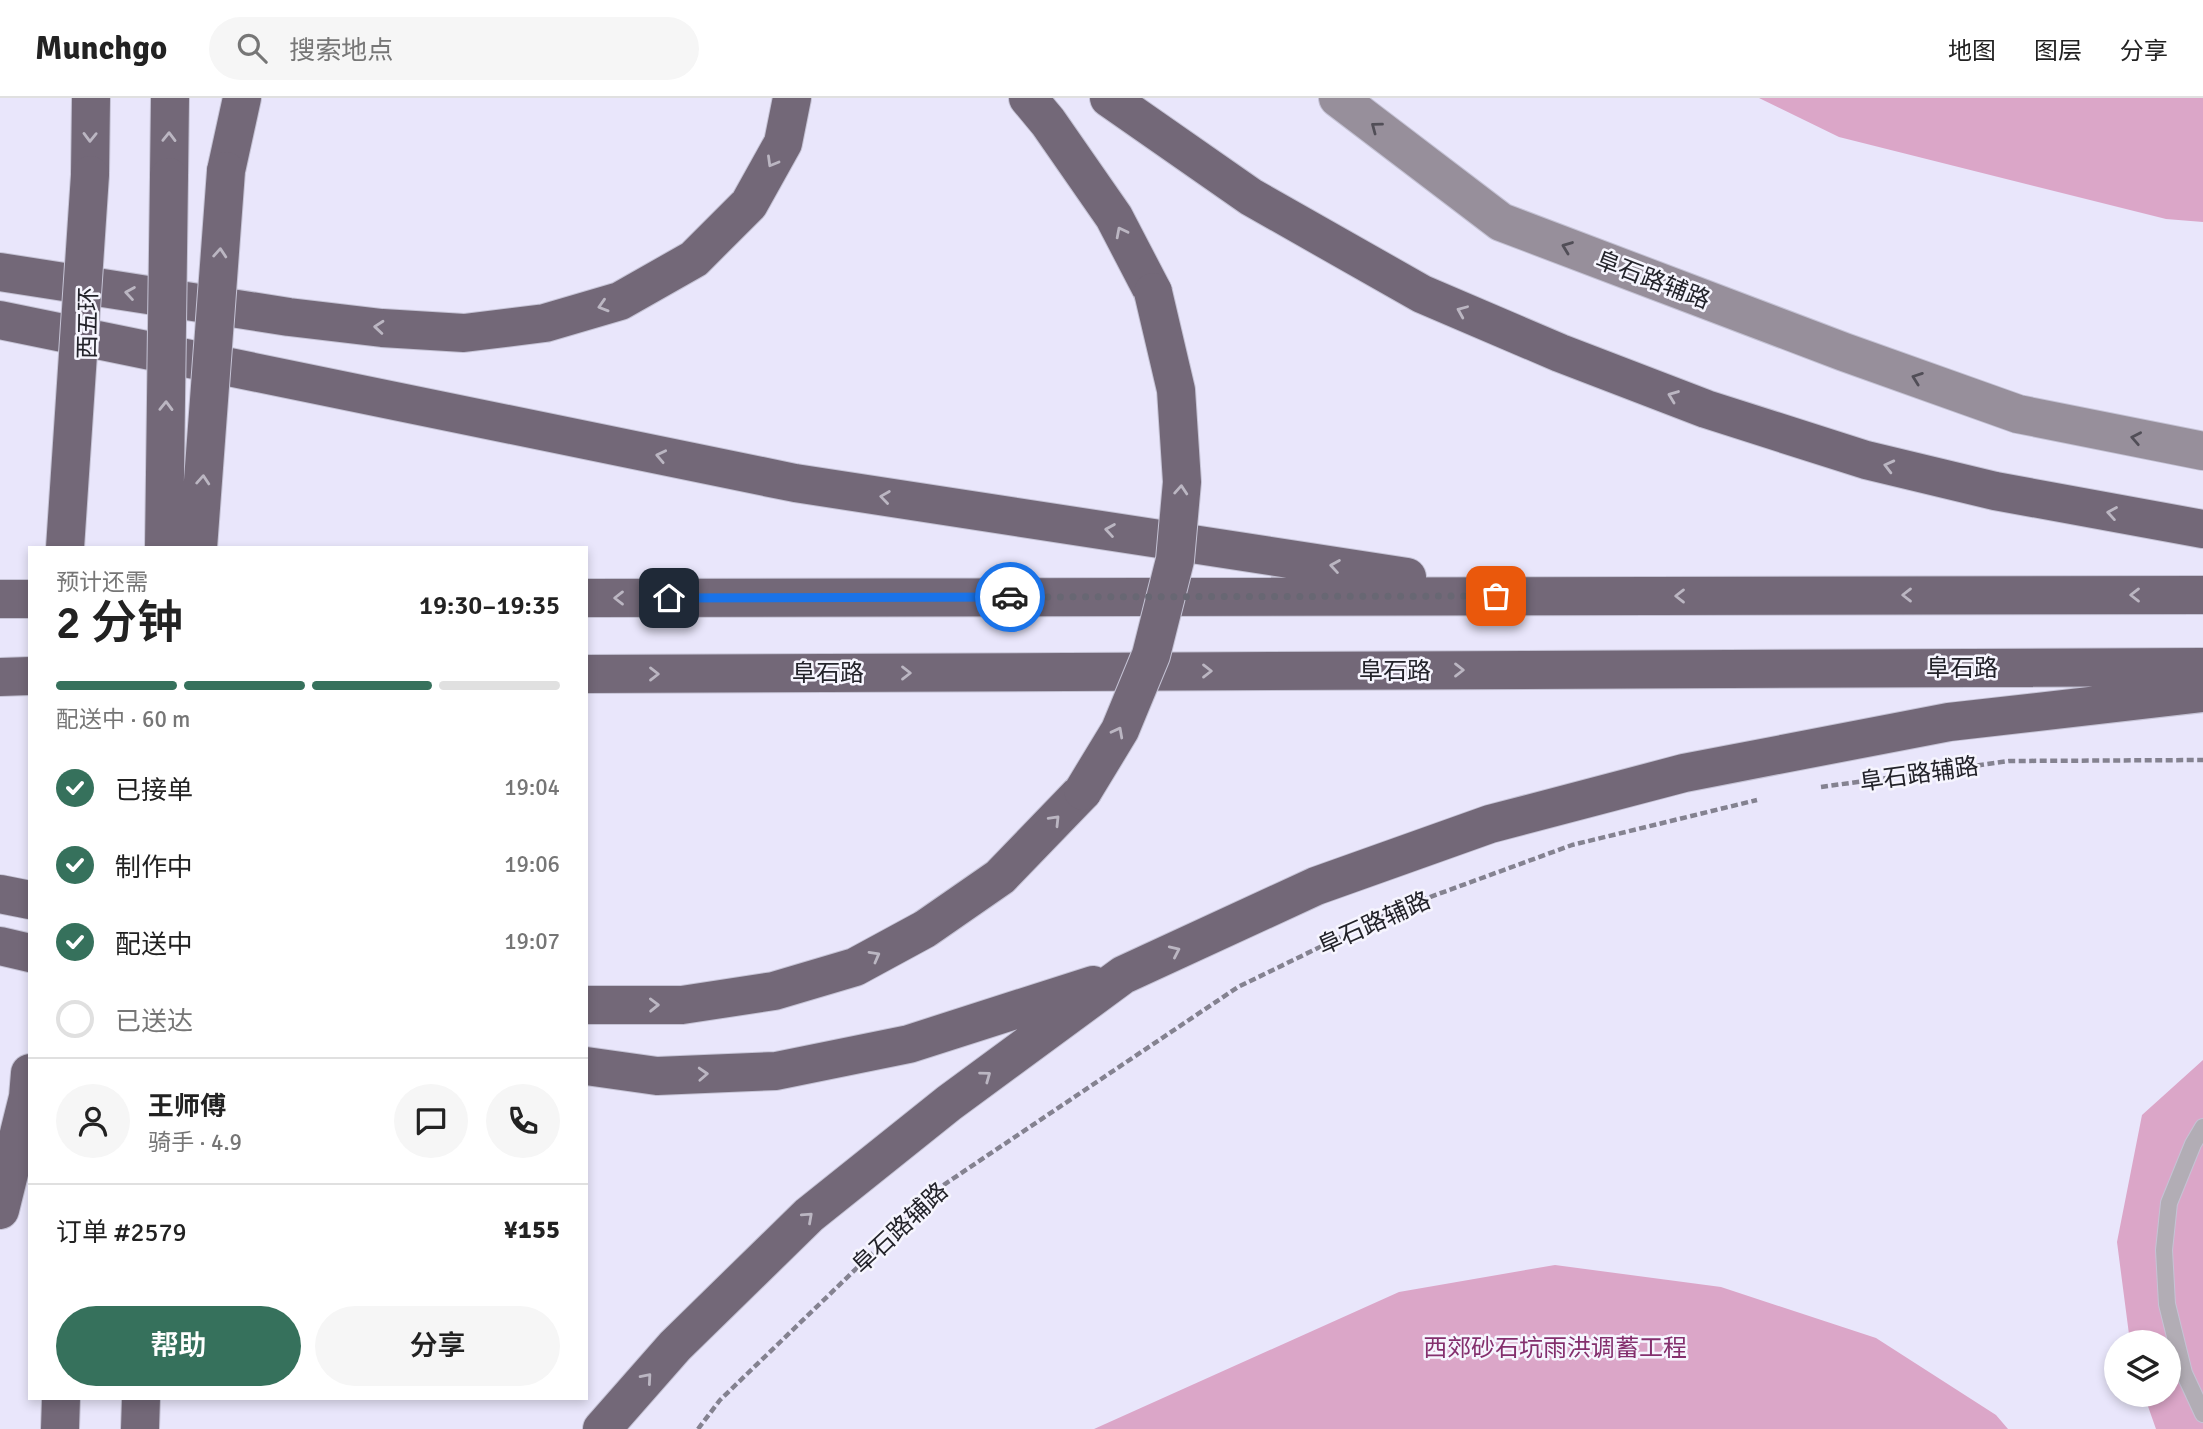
<!DOCTYPE html>
<html lang="zh">
<head>
<meta charset="utf-8">
<style>
  :root { --surface:#fff; --page:#f6f6f6; --text:#222; --muted:#767676; --line:#e0e0e0; --accent:#36715c }
  body { margin:0; font-family:Signika,"Noto Sans SC",sans-serif; background:var(--page); color:var(--text); height:100vh; display:flex; flex-direction:column; font-size:26px; white-space:nowrap }
  * { box-sizing:border-box; margin:0 }
  p { font-size:23px; color:var(--muted) }
  .icon { flex:none; width:38px; height:38px; fill:none; stroke:currentColor; stroke-width:2; stroke-linecap:round; stroke-linejoin:round }
  .map { position:relative; flex:1; overflow:hidden }
  .details { position:absolute; left:28px; top:448px; width:560px; height:854px; display:flex; flex-direction:column; background:var(--surface); border-radius:0px; box-shadow:0 4px 10px #0003 }
  .details>* { flex:none }
  .buttons { position:absolute; left:2104px; top:1232px; display:grid; gap:14px }
  .buttons a { display:grid; place-items:center; width:77px; height:77px; border-radius:50%; background:var(--surface); box-shadow:0 4px 10px #0003; font-size:35px }
  .pin { position:absolute; display:grid; place-items:center; width:60px; height:60px; color:#fff; margin:-30px; border-radius:14px; box-shadow:0 4px 10px #0006 }
  .courier { position:absolute; display:grid; place-items:center; width:70px; height:70px; margin:-35px; border:5px solid #1a73e8; border-radius:50%; background:#fff; color:#222; box-shadow:0 2px 9px #0007 }
  .overview em { font-style:normal; font-weight:600 }
  .overview div { display:flex; flex-direction:column-reverse }
  .overview { display:flex; align-items:center; justify-content:space-between; height:119px; padding:0 28px }
  h1 { font-size:46px; font-weight:600; line-height:52px }
  .bar { display:grid; grid-template-columns:repeat(4,1fr); gap:10px 7px; align-content:center; height:84px; padding:0 28px }
  .bar i { height:9px; border-radius:5px; background:var(--line) }
  .bar .selected { background:var(--accent) }
  .bar p { grid-column:span 4 }
  .line { display:flex; align-items:center; gap:18px; padding:0 28px; border-top:2px solid var(--line) }
  .line div { flex:1 }
  .round { display:grid; place-items:center; flex:none; width:74px; height:74px; border-radius:37px; background:var(--page) }
  ol { padding:0 28px; list-style:none }
  li { display:flex; align-items:center; gap:21px; height:77px }
  li p { margin-inline-start:auto }
  li .icon { padding:7px; border-radius:50%; background:var(--accent); color:#fff; stroke-width:4 }
  li:last-child { color:var(--muted) }
  li i { width:38px; height:38px; border:4px solid var(--line); border-radius:50% }
  .action { display:flex; gap:14px; margin-top:auto; padding:14px 28px }
  .action a { flex:1; height:80px; border-radius:42px; background:var(--accent); color:#fff; font-size:28px; font-weight:600; line-height:80px; text-align:center }
  .action a+a { background:var(--page); color:var(--text) }
  header { display:flex; align-items:center; gap:42px; box-sizing:border-box; height:98px; padding:0 35px; background:var(--surface); border-bottom:2px solid var(--line) }
  header strong { font-size:33px }
  nav { display:flex; gap:38px; margin-inline-start:auto; font-size:24px }
  .search { width:490px; height:63px; background:var(--page); display:flex; align-items:center; gap:18px; box-sizing:border-box; padding:0 24px; border-radius:38px; color:var(--muted); font-size:26px }
  .map>svg:first-child { display:block }
  .green { fill:#dba6c8 }
  .lines { fill:none; stroke-linecap:round; stroke-linejoin:round }
  .lane-casing { stroke:#c5c3d5; stroke-width:18 }
  .secondary-casing { stroke:#c5c3d5; stroke-width:40 }
  .highway-casing { stroke:#c5c3d5; stroke-width:40 }
  .path { stroke:#848290; stroke-width:4.5; stroke-dasharray:7 3.5; stroke-linecap:butt }
  .lane { stroke:#b2adb5; stroke-width:16 }
  .secondary { stroke:#978f9b; stroke-width:38 }
  .highway { stroke:#736878; stroke-width:38 }
  .highway-bridge-casing { stroke:#c5c3d5; stroke-width:40; stroke-linecap:butt }
  .highway-bridge { stroke:#736878; stroke-width:38 }
  .oneway { stroke:#514e57 }
  .oneway2 { stroke:#bbb6c2 }
  .done { stroke:#686773; stroke-width:7; stroke-dasharray:0 12.6 }
  .route { stroke:#1a73e8; stroke-width:9 }
  .labels { text-anchor:middle; stroke-width:5; stroke-linejoin:round; paint-order:stroke }
  .street-label { font-size:24px; fill:#23232a; stroke:#f6f5fe }
  .park-label { font-size:24px; fill:#842f6d; stroke:#f6f5fe }
</style>
</head>
<body>
<header>
<strong>Munchgo</strong>
<div class="search"><svg class="icon" aria-label="search" viewBox="0 0 24 24"><circle cx="10" cy="10" r="6"/><path d="M15 15l6 6"/></svg>搜索地点</div>
<nav><a>地图</a><a>图层</a><a>分享</a></nav>
</header>
<div class="map">
<svg width="2203" height="1331" viewBox="0 0 2203 1331">
  <rect width="100%" height="100%" fill="#e9e6fb"/>
  <!-- green -->
  <path class="green" d="M1759 0H2203V124L2166 121 1839 39Z
    M2203 962V1331H2156L2144 1297H2168V1244H2130L2117 1144 2142 1017Z
    M1555 1167 1721 1189 1876 1240 1996 1317 2008 1331H1094L1399 1194Z"/>
  <g class="lines">
    <!-- lane casing -->
    <g class="lane-casing">
      <path id="lane" d="M2203 1029 2193 1046 2169 1105 2164 1152 2167 1206 2184 1275 2203 1316"/>
    </g>
    <!-- secondary casing -->
    <g class="secondary-casing">
      <path id="secondary" d="M1338 0 1501 124 1844 254 2018 316 2203 353"/>
    </g>
    <!-- highway casing -->
    <g class="highway-casing">
      <path id="highway" d="M1028 0 1048 24 1114 119 1153 194
        M1109 0 1251 99 1422 196 1560 255 1706 311 1866 362 1995 393 2203 431
        M226 73 242 0
        M90 77 91 0
        M169 79 170 0
        M0 174 289 219 382 230 464 235 545 225 620 203 694 161 749 106 783 45 792 0
        M0 222 795 385 1407 479
        M586 500 2203 497
        M0 501H30
        M586 576 2203 569
        M0 579 30 578
        M0 796 30 802
        M0 848 30 855
        M586 907H682L774 893 855 869 925 831 1000 779 1083 693
        M586 968 657 978 776 973 909 946 1093 887
        M0 1112 28 999 30 975
        M60 1331 61 1300
        M140 1331 141 1300
        M602 1331 675 1248 809 1117 949 1005 1123 877 1316 788 1490 726 1684 675 1949 624 2203 595"/>
    </g>
    <!-- path -->
    <path class="path" d="M1821 689 2009 663 2203 662
      M698 1331 720 1302 942 1088 1238 889 1400 810 1572 747 1757 702"/>
    <!-- lane -->
    <use href="#lane" class="lane"/>
    <!-- secondary -->
    <use href="#secondary" class="secondary"/>
    <!-- highway -->
    <use href="#highway" class="highway"/>
    <!-- highway-bridge casing -->
    <g class="highway-bridge-casing">
      <path id="highway-bridge" d="M65 450 90 77
        M164 450 169 79
        M198 450 226 73
        M1083 693 1120 632 1151 557 1175 462 1182 384 1176 292 1153 194"/>
    </g>
    <!-- highway-bridge -->
    <use href="#highway-bridge" class="highway-bridge"/>
  </g>
  <!-- one-way arrows -->
  <defs><path id="oneway-chevron" d="M-2-3.5L2.5 0L-2 3.5" fill="none" stroke-width="1.6" stroke-linecap="round" stroke-linejoin="round" transform="scale(1.75)"/></defs>
  <g class="oneway">
    <use href="#oneway-chevron" transform="translate(1376 29) rotate(-143)"/>
    <use href="#oneway-chevron" transform="translate(1567 149) rotate(-159)"/>
    <use href="#oneway-chevron" transform="translate(1917 280) rotate(-160)"/>
    <use href="#oneway-chevron" transform="translate(2136 340) rotate(-169)"/>
  </g>
  <g class="oneway2">
    <use href="#oneway-chevron" transform="translate(90 39) rotate(91)"/>
    <use href="#oneway-chevron" transform="translate(169 39) rotate(-89)"/>
    <use href="#oneway-chevron" transform="translate(772 64) rotate(120)"/>
    <use href="#oneway-chevron" transform="translate(1121 134) rotate(-117)"/>
    <use href="#oneway-chevron" transform="translate(220 155) rotate(-86)"/>
    <use href="#oneway-chevron" transform="translate(130 195) rotate(-171)"/>
    <use href="#oneway-chevron" transform="translate(603 208) rotate(163)"/>
    <use href="#oneway-chevron" transform="translate(1462 213) rotate(-157)"/>
    <use href="#oneway-chevron" transform="translate(379 229) rotate(-175)"/>
    <use href="#oneway-chevron" transform="translate(1673 298) rotate(-159)"/>
    <use href="#oneway-chevron" transform="translate(166 308) rotate(-89)"/>
    <use href="#oneway-chevron" transform="translate(661 358) rotate(-168)"/>
    <use href="#oneway-chevron" transform="translate(1889 368) rotate(-166)"/>
    <use href="#oneway-chevron" transform="translate(203 382) rotate(-86)"/>
    <use href="#oneway-chevron" transform="translate(1181 392) rotate(-86)"/>
    <use href="#oneway-chevron" transform="translate(885 399) rotate(-172)"/>
    <use href="#oneway-chevron" transform="translate(2112 415) rotate(-170)"/>
    <use href="#oneway-chevron" transform="translate(1110 432) rotate(-171)"/>
    <use href="#oneway-chevron" transform="translate(1335 468) rotate(-171)"/>
    <use href="#oneway-chevron" transform="translate(1907 497) rotate(180)"/>
    <use href="#oneway-chevron" transform="translate(2135 497) rotate(180)"/>
    <use href="#oneway-chevron" transform="translate(1680 498) rotate(180)"/>
    <use href="#oneway-chevron" transform="translate(619 500) rotate(180)"/>
    <use href="#oneway-chevron" transform="translate(1459 572)"/>
    <use href="#oneway-chevron" transform="translate(1207 573)"/>
    <use href="#oneway-chevron" transform="translate(906 575)"/>
    <use href="#oneway-chevron" transform="translate(654 576)"/>
    <use href="#oneway-chevron" transform="translate(1118 634) rotate(-62)"/>
    <use href="#oneway-chevron" transform="translate(1055 722) rotate(-46)"/>
    <use href="#oneway-chevron" transform="translate(1175 853) rotate(-25)"/>
    <use href="#oneway-chevron" transform="translate(875 858) rotate(-29)"/>
    <use href="#oneway-chevron" transform="translate(654 907) rotate(-1)"/>
    <use href="#oneway-chevron" transform="translate(703 976) rotate(-3)"/>
    <use href="#oneway-chevron" transform="translate(986 978) rotate(-36)"/>
    <use href="#oneway-chevron" transform="translate(808 1119) rotate(-42)"/>
    <use href="#oneway-chevron" transform="translate(647 1280) rotate(-49)"/>
  </g>
  <g class="lines">
    <!-- done -->
    <path class="done" d="M1010 499 1496 498"/>
    <!-- route -->
    <path class="route" d="M669 500 1010 499"/>
  </g>
  <g class="labels">
    <!-- street labels -->
    <g class="street-label">
      <text transform="translate(1653 182) rotate(21)" y="8">阜石路辅路</text>
      <text transform="translate(88 225) rotate(-89)" y="8">西五环</text>
      <text x="1962" y="578">阜石路</text>
      <text x="1395" y="581">阜石路</text>
      <text x="828" y="583">阜石路</text>
      <text transform="translate(1919 676) rotate(-8)" y="8">阜石路辅路</text>
      <text transform="translate(1374 825) rotate(-24)" y="8">阜石路辅路</text>
      <text transform="translate(900 1130) rotate(-43)" y="8">阜石路辅路</text>
    </g>
    <!-- park labels -->
    <g class="park-label">
      <text x="1555" y="1258">西郊砂石坑雨洪调蓄工程</text>
    </g>
  </g>
</svg>
<div class="buttons">
<a><svg class="icon" aria-label="layers" viewBox="0 0 24 24"><path d="M12 4l9 5-9 5-9-5zM3 14l9 5 9-5"/></svg></a>
</div>
<div class="pin" style="left:1496px;top:498px;background:#ea580c"><svg class="icon" aria-label="bag" viewBox="0 0 24 24"><path d="M5 8h14l-1 12H6zM9 8a3 3 0 0 1 6 0"/></svg></div>
<div class="pin" style="left:669px;top:500px;background:#1f2937"><svg class="icon" aria-label="home" viewBox="0 0 24 24"><path d="M3 11l9-7 9 7M6 9v11h12V9"/></svg></div>
<div class="courier" style="left:1010px;top:499px"><svg class="icon" aria-label="car" viewBox="0 0 24 24"><path d="M5 17H2v-5l4-1 3-4h7l3 4 3 1v5h-3M9 17h6M6 11h13"/><circle cx="7" cy="17" r="2"/><circle cx="17" cy="17" r="2"/></svg></div>
<section class="details">
<div class="overview"><div><h1>2 分钟</h1><p>预计还需</p></div><em>19:30–19:35</em></div>
<div class="bar"><i class="selected"></i><i class="selected"></i><i class="selected"></i><i></i><p>配送中 · 60 m</p></div>
<ol>
<li><svg class="icon" aria-label="check" viewBox="0 0 24 24"><path d="M5 12l5 5 9-10"/></svg>已接单<p>19:04</p></li>
<li><svg class="icon" aria-label="check" viewBox="0 0 24 24"><path d="M5 12l5 5 9-10"/></svg>制作中<p>19:06</p></li>
<li><svg class="icon" aria-label="check" viewBox="0 0 24 24"><path d="M5 12l5 5 9-10"/></svg>配送中<p>19:07</p></li>
<li><i></i>已送达</li>
</ol>
<div class="line" style="height:126px"><a class="round"><svg class="icon" aria-label="person" viewBox="0 0 24 24"><circle cx="12" cy="8" r="4"/><path d="M4 21q1-7 8-7t8 7"/></svg></a><div><b>王师傅</b><p>骑手 · 4.9</p></div><a class="round"><svg class="icon" aria-label="chat" viewBox="0 0 24 24"><path d="M4 5h16v11H9l-5 4z"/></svg></a><a class="round"><svg class="icon" aria-label="phone" viewBox="0 0 24 24"><path d="M5 4h4l2 5-3 2q2 4 5 5l2-3 5 2v4C11 20 4 13 5 4z"/></svg></a></div>
<div class="line" style="height:91px"><div>订单 #2579</div><b>¥155</b></div>
<div class="action"><a>帮助</a><a>分享</a></div>
</section>
</div>
</body>
</html>
